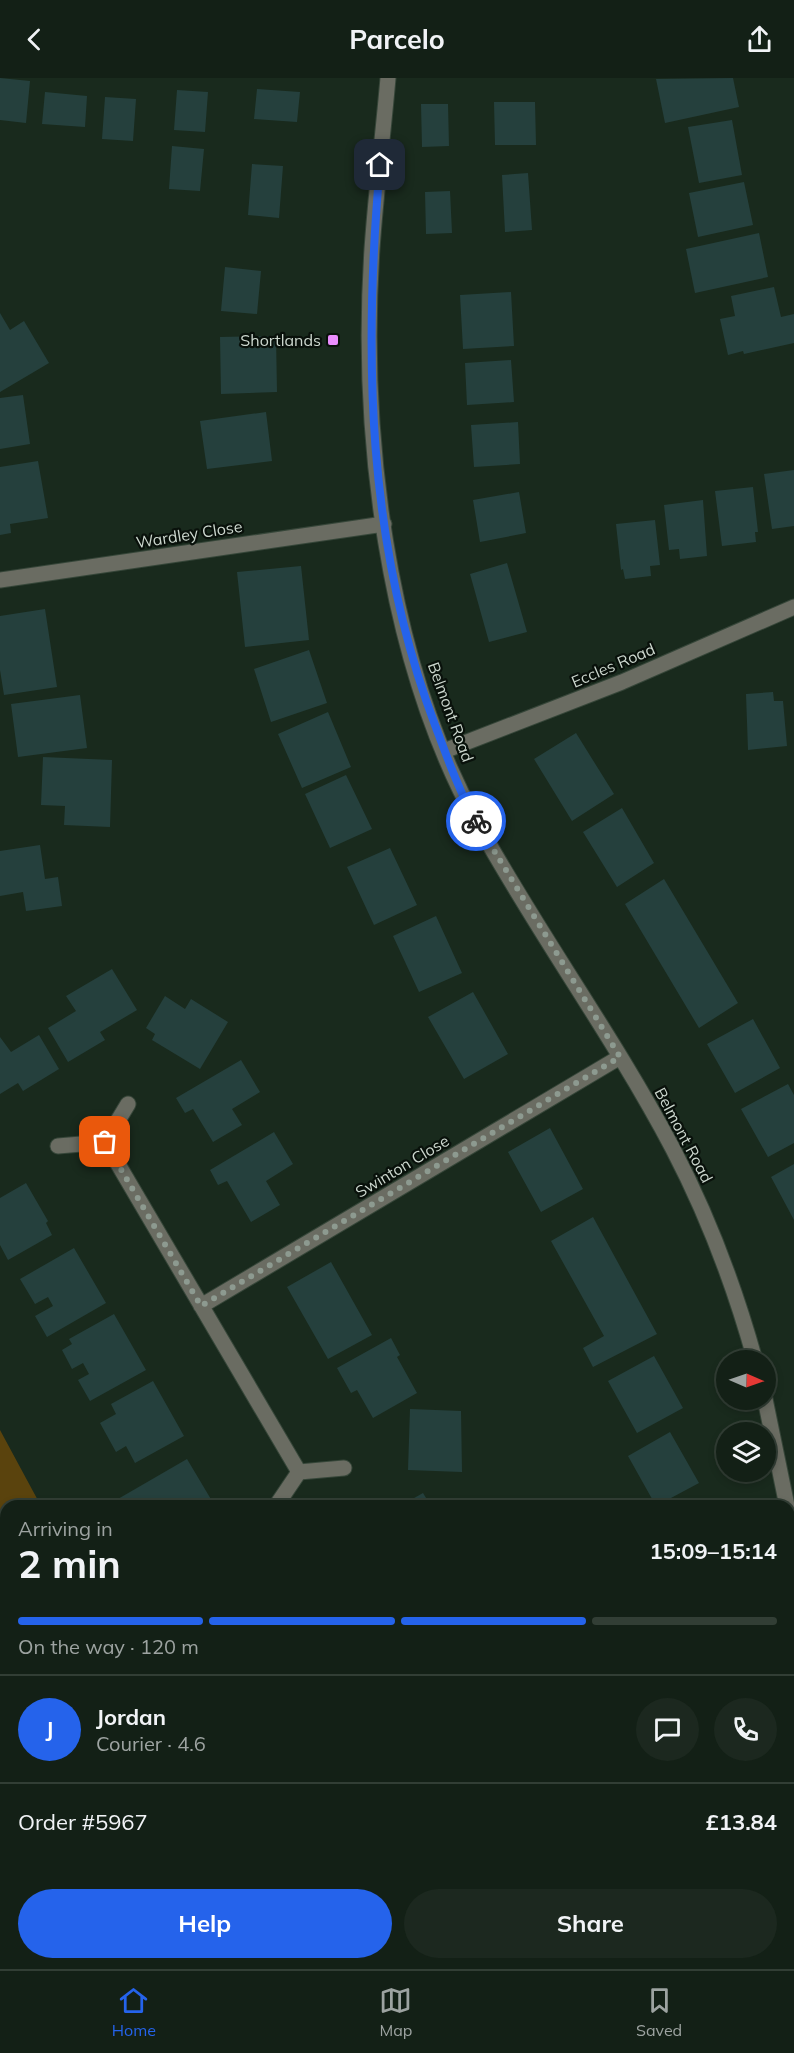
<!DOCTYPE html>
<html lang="en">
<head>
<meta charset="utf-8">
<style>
  :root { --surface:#132016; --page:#1c281f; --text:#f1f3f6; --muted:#9da3a1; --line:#323e35; --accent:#2563eb }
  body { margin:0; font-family:Mulish,sans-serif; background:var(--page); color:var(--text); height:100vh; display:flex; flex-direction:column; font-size:22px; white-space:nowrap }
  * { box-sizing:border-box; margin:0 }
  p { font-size:20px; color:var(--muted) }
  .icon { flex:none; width:33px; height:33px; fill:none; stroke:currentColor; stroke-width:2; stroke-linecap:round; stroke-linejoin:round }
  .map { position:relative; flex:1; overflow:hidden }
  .details { position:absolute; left:0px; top:1422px; width:795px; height:470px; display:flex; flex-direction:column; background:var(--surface); border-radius:18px 18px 0 0; box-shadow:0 3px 9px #0003,0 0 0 2px var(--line) }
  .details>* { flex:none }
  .needle { width:39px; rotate:92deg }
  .fabs { position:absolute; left:716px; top:1272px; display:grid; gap:12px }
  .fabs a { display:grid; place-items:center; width:60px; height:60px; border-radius:50%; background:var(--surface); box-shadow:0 3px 9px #0003,0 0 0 2px var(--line); font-size:30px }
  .pin { position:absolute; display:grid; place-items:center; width:51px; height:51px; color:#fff; margin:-26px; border-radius:12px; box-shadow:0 3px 9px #0006 }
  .courier { position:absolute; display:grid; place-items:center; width:60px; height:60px; margin:-30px; border:4px solid #2563eb; border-radius:50%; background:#fff; color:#222; box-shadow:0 2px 8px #0007 }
  .summary em { font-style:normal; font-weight:700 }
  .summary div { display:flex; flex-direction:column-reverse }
  .summary { display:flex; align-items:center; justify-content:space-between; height:102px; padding:0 18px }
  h1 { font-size:39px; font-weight:700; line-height:45px }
  .bar { display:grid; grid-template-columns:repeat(4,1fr); gap:9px 6px; align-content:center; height:72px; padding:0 18px }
  .bar i { height:8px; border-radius:4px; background:var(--line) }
  .bar .active { background:var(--accent) }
  .bar p { grid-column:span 4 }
  .line { display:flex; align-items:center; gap:15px; padding:0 18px; border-top:2px solid var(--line) }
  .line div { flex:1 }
  .round { display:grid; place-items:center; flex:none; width:63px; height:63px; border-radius:32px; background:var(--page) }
  .button { display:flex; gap:12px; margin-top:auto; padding:12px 18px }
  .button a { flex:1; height:69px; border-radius:36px; background:var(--accent); color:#fff; font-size:24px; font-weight:700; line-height:69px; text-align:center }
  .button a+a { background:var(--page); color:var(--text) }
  header { display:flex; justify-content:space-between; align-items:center; height:78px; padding:0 18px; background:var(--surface); font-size:27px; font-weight:700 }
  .menu { display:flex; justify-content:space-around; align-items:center; height:84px; border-top:2px solid var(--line); background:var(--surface); font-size:16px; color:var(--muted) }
  .menu a { display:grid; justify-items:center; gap:3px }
  .menu .active { color:var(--accent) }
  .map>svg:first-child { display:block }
  .built { fill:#1d3423 }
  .green { fill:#5a430d }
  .building { fill:#25403d }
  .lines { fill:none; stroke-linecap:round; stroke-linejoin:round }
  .minor-casing { stroke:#364639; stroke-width:17 }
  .minor { stroke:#6a6c62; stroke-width:15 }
  .done { stroke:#8d9a90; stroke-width:6; stroke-dasharray:0 10.8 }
  .route { stroke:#2563eb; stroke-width:8 }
  .poi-dot { fill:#ea8dfd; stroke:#09110b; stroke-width:2 }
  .labels { text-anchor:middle; stroke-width:4.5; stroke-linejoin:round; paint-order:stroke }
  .poi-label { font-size:16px; fill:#ccd7ce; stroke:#09110b; text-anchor:end }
  .street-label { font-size:16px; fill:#ccd7ce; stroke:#09110b }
</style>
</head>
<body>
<header><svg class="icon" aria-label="back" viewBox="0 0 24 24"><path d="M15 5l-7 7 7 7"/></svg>Parcelo<svg class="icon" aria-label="share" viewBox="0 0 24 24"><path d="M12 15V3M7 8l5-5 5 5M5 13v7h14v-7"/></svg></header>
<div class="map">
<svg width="794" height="1891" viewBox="0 0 794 1891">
  <rect width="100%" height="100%" fill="#192a1d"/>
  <!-- built -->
  <path class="built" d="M789 1866H794V1891H628L660 1886H789Z
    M259 1886H362L365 1891H249Z"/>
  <!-- green -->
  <path class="green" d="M0 1352 41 1428H6V1885L0 1887Z"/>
  <!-- building -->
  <path class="building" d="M0 0 30 3 26 45 0 42Z
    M733 0 739 29 665 45 656 1Z
    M257 11 300 14 297 44 254 41Z
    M177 12 208 14 205 54 174 52Z
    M45 14 87 18 85 49 42 46Z
    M105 19 136 21 133 63 102 61Z
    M494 24H535L536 67H495Z
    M421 26H448L449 68 422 69Z
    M732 42 742 97 699 105 688 49Z
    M172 68 204 71 200 113 169 111Z
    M252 86 283 88 279 140 248 137Z
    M528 95 532 152 505 154 502 97Z
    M744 104 753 147 698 159 689 115Z
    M450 113 452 155 426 156 425 114Z
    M759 155 768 199 695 215 686 171Z
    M225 189 261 193 257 236 221 233Z
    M774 209 781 239 794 236V265L744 276 743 273 728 277 720 241 735 238 731 218Z
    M511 214 514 268 463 271 460 217Z
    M0 235 10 252 24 243 49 285 0 314Z
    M276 258 277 314 221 316 220 259Z
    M511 282 514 324 467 327 465 285Z
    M23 317 30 366 0 371V320Z
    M266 334 272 383 207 391 200 343Z
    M518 344 520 386 474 389 471 347Z
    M38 383 48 440 10 446 11 455 0 457V389Z
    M794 392V448L772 451 764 396Z
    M753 409 758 454H755L756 464 722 468 715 413Z
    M519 414 526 455 480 464 473 422Z
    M703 422 707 478 680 481 679 471 669 472 664 427Z
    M655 442 660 487 650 488 651 498 625 501 623 491 621 492 616 446Z
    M507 485 527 554 489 564 470 496Z
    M301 488 309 562 245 569 237 494Z
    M45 531 57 609 4 617 0 592V538Z
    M309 572 327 625 271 644 254 591Z
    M773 614 774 623H783L787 668 748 672 746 616Z
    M80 617 87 670 18 679 11 626Z
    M328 634 351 689 302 710 278 656Z
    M576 655 614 716 572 743 534 681Z
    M43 679 112 682 110 749 64 747 65 728 41 727Z
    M346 697 372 751 330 770 305 716Z
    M622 730 654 785 617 809 583 754Z
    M40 767 45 801 58 799 62 828 26 833 23 814 0 818V773Z
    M390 770 417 827 374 847 347 789Z
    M664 801 738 925 699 950 625 826Z
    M436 838 462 895 419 914 393 858Z
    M112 891 137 932 100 954 105 962 68 984 48 950 76 933 66 918Z
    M473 914 508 976 464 1001 428 939Z
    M165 918 185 931 191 921 228 944 200 991 152 962 155 956 146 950Z
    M753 941 780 990 735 1015 707 966Z
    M39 957 59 991 23 1013 18 1005 0 1016V959L11 974Z
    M241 982 260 1014 232 1031 242 1047 213 1064 193 1031 185 1035 176 1020Z
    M788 1006 794 1017V1065L768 1079 741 1031Z
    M550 1050 583 1111 541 1134 508 1074Z
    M274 1054 293 1086 266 1103 280 1127 251 1144 227 1103 218 1107 210 1092Z
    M794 1086V1142L771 1099Z
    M26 1105 48 1143 46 1145 52 1157 8 1182 0 1167V1120Z
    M593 1139 657 1256 593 1289 583 1270 604 1258 551 1163Z
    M74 1170 106 1225 47 1259 35 1238 53 1228 48 1219 35 1226 20 1201Z
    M331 1184 372 1257 328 1281 287 1209Z
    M114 1236 146 1292 90 1323 78 1302 89 1296 83 1285 72 1291 62 1272 72 1266 69 1261Z
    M391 1260 400 1277 397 1279 417 1315 373 1340 357 1312 351 1315 337 1290Z
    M654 1278 683 1330 637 1355 608 1303Z
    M153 1303 184 1358 135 1385 126 1368 116 1374 100 1345 116 1336 111 1326Z
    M410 1331 461 1333 462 1394 408 1392Z
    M670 1354 699 1405 656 1428 628 1378Z
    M187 1381 215 1428H113L111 1425Z
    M423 1415 431 1428H400Z
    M789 1711H794V1774H789Z
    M379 1886H446L447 1888 439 1891H382Z"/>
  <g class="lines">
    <!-- minor casing -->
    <g class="minor-casing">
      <path id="minor" d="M388 0C383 57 376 114 372 171 360 354 386 578 475 741 536 853 613 957 673 1071 708 1138 735 1210 755 1282
        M0 502 384 446
        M444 673 622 604 794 529
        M105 1064 299 1394
        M58 1068 105 1064 128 1026
        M201 1228 620 979
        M765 1321 787 1428
        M276 1428 299 1394 344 1390
        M789 1438 794 1474
        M789 1642H794
        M632 1886 633 1891
        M183 1891 198 1886"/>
    </g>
    <!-- minor -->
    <use href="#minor" class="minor"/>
  </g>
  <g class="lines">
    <!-- done -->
    <path class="done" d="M105 1064 201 1228 620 979 476 743"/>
    <!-- route -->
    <path class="route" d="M380 87C363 276 367 467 435 647 447 679 459 713 476 743"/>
  </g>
  <!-- markers -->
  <rect class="poi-dot" x="327" y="256" width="12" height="12" rx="3"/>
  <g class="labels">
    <!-- poi labels -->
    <g class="poi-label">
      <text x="321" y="268">Shortlands</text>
    </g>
    <!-- street labels -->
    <g class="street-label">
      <text transform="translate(189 456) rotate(-9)" y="6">Wardley Close</text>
      <text transform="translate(613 587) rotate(-23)" y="6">Eccles Road</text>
      <text transform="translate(451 634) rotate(70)" y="6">Belmont Road</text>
      <text transform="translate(684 1057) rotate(62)" y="6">Belmont Road</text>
      <text transform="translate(402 1088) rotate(-31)" y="6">Swinton Close</text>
    </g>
  </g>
</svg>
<div class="fabs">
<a><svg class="needle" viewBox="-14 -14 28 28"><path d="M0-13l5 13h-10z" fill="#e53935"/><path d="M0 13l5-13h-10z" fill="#9da3a1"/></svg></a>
<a><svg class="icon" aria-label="layers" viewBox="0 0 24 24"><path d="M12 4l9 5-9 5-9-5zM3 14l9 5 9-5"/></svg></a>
</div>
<div class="pin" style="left:105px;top:1064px;background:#ea580c"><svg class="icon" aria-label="bag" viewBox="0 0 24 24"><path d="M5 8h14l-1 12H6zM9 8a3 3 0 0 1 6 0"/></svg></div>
<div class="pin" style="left:380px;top:87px;background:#1f2937"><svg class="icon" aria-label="home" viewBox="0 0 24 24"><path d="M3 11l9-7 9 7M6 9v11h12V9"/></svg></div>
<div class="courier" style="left:476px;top:743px"><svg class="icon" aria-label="bike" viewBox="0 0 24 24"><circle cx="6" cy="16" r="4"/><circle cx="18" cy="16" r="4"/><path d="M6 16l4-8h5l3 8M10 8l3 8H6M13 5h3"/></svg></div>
<section class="details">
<div class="summary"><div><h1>2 min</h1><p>Arriving in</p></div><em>15:09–15:14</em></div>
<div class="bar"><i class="active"></i><i class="active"></i><i class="active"></i><i></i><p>On the way · 120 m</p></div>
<div class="line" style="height:108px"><b class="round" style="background:var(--accent);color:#fff">J</b><div><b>Jordan</b><p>Courier · 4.6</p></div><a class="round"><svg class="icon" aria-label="chat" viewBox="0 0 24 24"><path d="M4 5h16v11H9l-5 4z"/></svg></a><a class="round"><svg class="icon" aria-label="phone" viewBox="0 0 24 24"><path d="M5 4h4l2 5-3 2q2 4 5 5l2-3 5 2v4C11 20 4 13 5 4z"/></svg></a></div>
<div class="line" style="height:78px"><div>Order #5967</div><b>£13.84</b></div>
<div class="button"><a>Help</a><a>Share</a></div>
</section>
</div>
<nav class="menu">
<a class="active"><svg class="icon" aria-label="home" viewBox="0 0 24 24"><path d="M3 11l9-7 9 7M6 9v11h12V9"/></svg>Home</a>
<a><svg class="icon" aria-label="map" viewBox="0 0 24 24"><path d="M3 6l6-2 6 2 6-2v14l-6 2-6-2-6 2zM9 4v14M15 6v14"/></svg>Map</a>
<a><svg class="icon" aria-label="saved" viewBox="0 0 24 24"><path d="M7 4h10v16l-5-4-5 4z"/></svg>Saved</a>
</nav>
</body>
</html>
